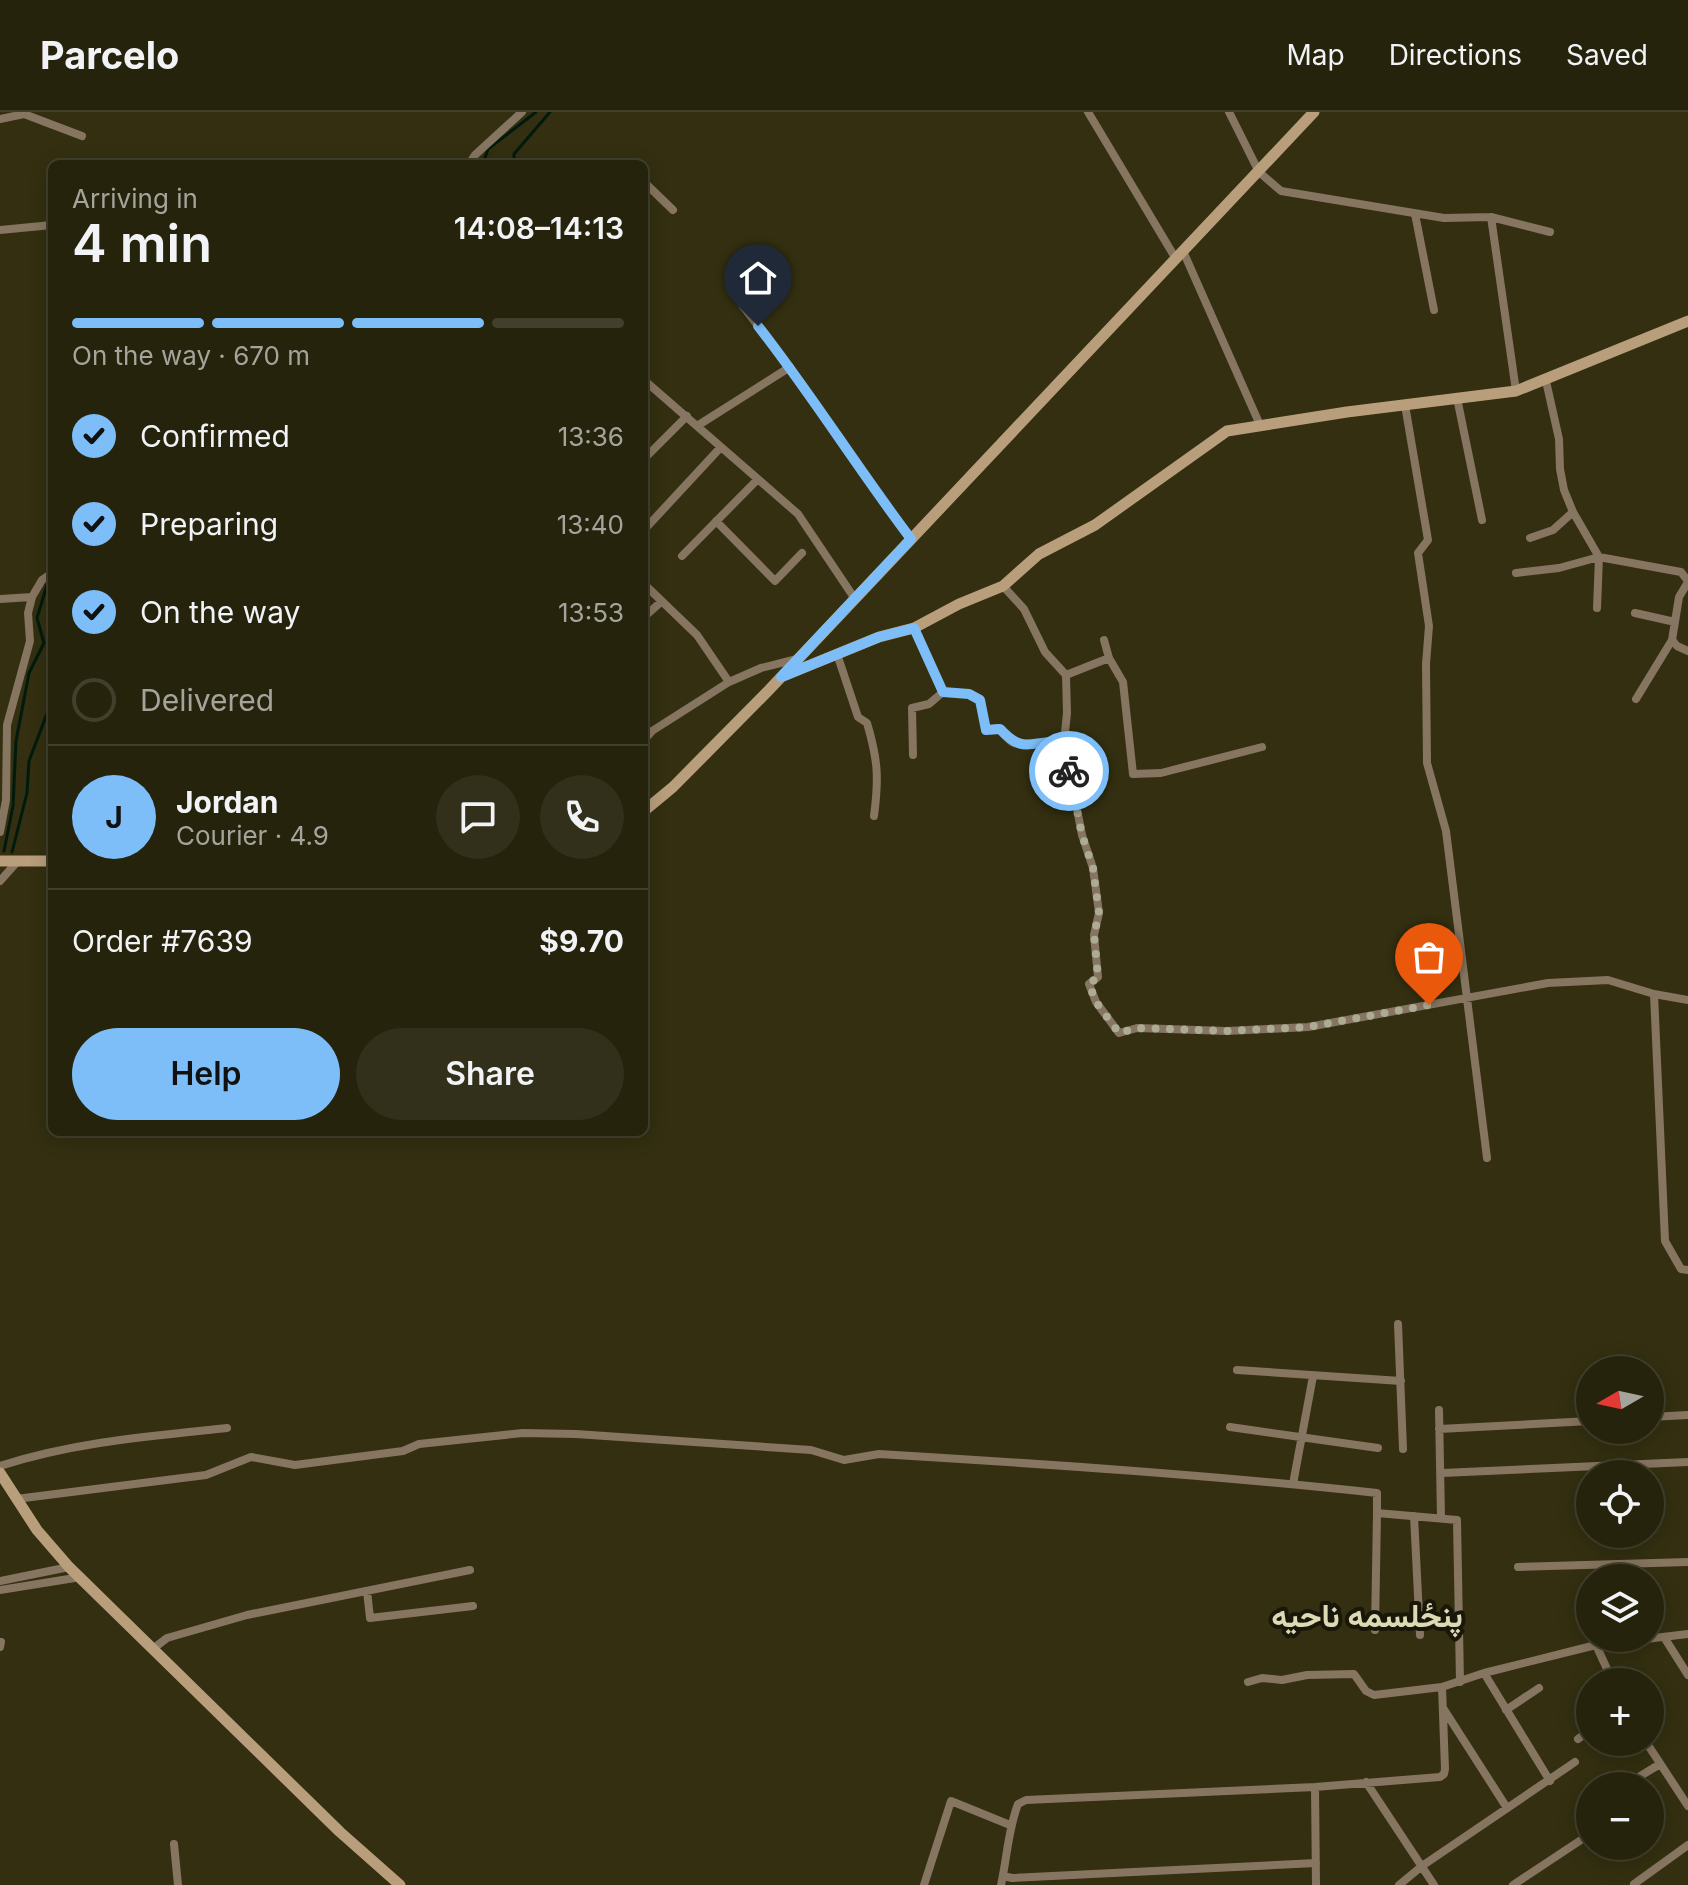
<!DOCTYPE html>
<html lang="en">
<head>
<meta charset="utf-8">
<style>
  :root { --surface:#26230c; --page:#322f1a; --text:#f1f3f6; --muted:#a4a49d; --line:#42402d; --accent:#7dbef9 }
  body { margin:0; font-family:Inter,Vazirmatn,sans-serif; background:var(--page); color:var(--text); height:100vh; display:flex; flex-direction:column; font-size:30px; white-space:nowrap }
  * { box-sizing:border-box; margin:0 }
  p { font-size:26px; color:var(--muted) }
  .icon { flex:none; width:44px; height:44px; fill:none; stroke:currentColor; stroke-width:2; stroke-linecap:round; stroke-linejoin:round }
  .map { position:relative; flex:1; overflow:hidden }
  .details { position:absolute; left:48px; top:48px; width:600px; height:976px; display:flex; flex-direction:column; background:var(--surface); border-radius:12px; box-shadow:0 4px 20px #0003,0 0 0 2px var(--line) }
  .details>* { flex:none }
  .needle { width:52px; rotate:261deg }
  .buttons { position:absolute; left:1576px; top:1244px; display:grid; gap:16px }
  .buttons a { display:grid; place-items:center; width:88px; height:88px; border-radius:50%; background:var(--surface); box-shadow:0 4px 20px #0003,0 0 0 2px var(--line); font-size:40px }
  .pin { position:absolute; display:grid; place-items:center; width:68px; height:68px; color:#fff; margin:-82px -34px; border-radius:50% 50% 50% 0; rotate:-45deg; box-shadow:0 0 8px #0007 }
  .pin .icon { rotate:45deg }
  .courier { position:absolute; display:grid; place-items:center; width:80px; height:80px; margin:-40px; border:6px solid #7dbef9; border-radius:50%; background:#fff; color:#222; box-shadow:0 2px 10px #0007 }
  .overview em { font-style:normal; font-weight:600 }
  .overview div { display:flex; flex-direction:column-reverse }
  .overview { display:flex; align-items:center; justify-content:space-between; height:136px; padding:0 24px }
  h1 { font-size:52px; font-weight:600; line-height:60px }
  .bar { display:grid; grid-template-columns:repeat(4,1fr); gap:12px 8px; align-content:center; height:96px; padding:0 24px }
  .bar i { height:10px; border-radius:6px; background:var(--line) }
  .bar .current { background:var(--accent) }
  .bar p { grid-column:span 4 }
  .line { display:flex; align-items:center; gap:20px; padding:0 24px; border-top:2px solid var(--line) }
  .line div { flex:1 }
  .round { display:grid; place-items:center; flex:none; width:84px; height:84px; border-radius:42px; background:var(--page) }
  ol { padding:0 24px; list-style:none }
  li { display:flex; align-items:center; gap:24px; height:88px }
  li p { margin-inline-start:auto }
  li .icon { padding:8px; border-radius:50%; background:var(--accent); color:#111; stroke-width:4 }
  li:last-child { color:var(--muted) }
  li i { width:44px; height:44px; border:4px solid var(--line); border-radius:50% }
  .button { display:flex; gap:16px; margin-top:auto; padding:16px 24px }
  .button a { flex:1; height:92px; border-radius:48px; background:var(--accent); color:#111; font-size:32px; font-weight:600; line-height:92px; text-align:center }
  .button a+a { background:var(--page); color:var(--text) }
  header { display:flex; align-items:center; gap:48px; box-sizing:border-box; height:112px; padding:0 40px; background:var(--surface); border-bottom:2px solid var(--line) }
  header strong { font-size:38px }
  nav { display:flex; gap:44px; margin-inline-start:auto; font-size:28px }
  .map>svg:first-child { display:block }
  .lines { fill:none; stroke-linecap:round; stroke-linejoin:round }
  .stream { stroke:#001b0d; stroke-width:3 }
  .street { stroke:#867560; stroke-width:8 }
  .secondary { stroke:#b99e7c; stroke-width:11 }
  .done { stroke:#adaa95; stroke-width:8; stroke-dasharray:0 14.4 }
  .route { stroke:#7dbef9; stroke-width:10 }
  .labels { text-anchor:middle; stroke-width:8; stroke-linejoin:round; paint-order:stroke }
  .district-label { font-size:32px; font-weight:bold; fill:#ddd9b5; stroke:#181709 }
</style>
</head>
<body>
<header>
<strong>Parcelo</strong>
<nav><a>Map</a><a>Directions</a><a>Saved</a></nav>
</header>
<div class="map">
<svg width="1688" height="1773" viewBox="0 0 1688 1773">
  <rect width="100%" height="100%" fill="#332f10"/>
  <g class="lines">
    <!-- stream -->
    <path class="stream" d="M483 52 488 37 536 0
      M514 52V42L550 0
      M4 739 13 694 16 629 29 561 44 531 37 506 47 473 52 470
      M12 740 27 681 29 649 48 599V562L52 548"/>
    <!-- street -->
    <path class="street" d="M1088 0 1176 147
      M1229 0 1259 60 1281 79 1444 106 1491 105 1516 279
      M0 7 24 2 82 24
      M469 52 475 43 522 0
      M621 52H625
      M644 70 673 98
      M1415 102 1434 198
      M1491 105 1550 120
      M0 118 52 113
      M1183 139 1260 313
      M742 193C801 269 853 350 911 427
      M644 268 798 402 855 487
      M1546 269 1559 327 1560 357 1564 378 1573 400 1599 445 1681 460 1688 469
      M1457 286 1482 408
      M1405 293 1428 428 1418 441 1429 514 1426 552 1427 651 1446 719 1487 1046
      M697 314 790 255
      M644 347 687 304
      M716 409 775 469 802 441
      M644 418 721 335
      M1530 426 1553 418 1573 400
      M682 444 758 367
      M1516 461 1559 456 1599 445 1597 496
      M644 472 697 523 729 570
      M1003 474 1024 497 1045 540 1066 563 1067 601 1064 630 1082 723 1093 756 1099 801 1094 823 1098 865 1089 872 1096 890 1119 921 1137 916 1227 919 1308 915 1548 871 1608 868 1654 882 1688 888
      M0 487 32 485
      M1635 501 1675 510
      M644 505 662 489
      M914 516 943 580 969 582 980 588 986 618 998 616C1003 620 1007 627 1012 630 1021 636 1051 629 1064 630
      M1104 528 1109 546 1123 570 1133 662 1161 661 1262 635
      M1672 528 1677 534 1688 539
      M837 542 858 605 867 611C878 648 879 666 874 704
      M1066 563 1109 546
      M1636 587 1672 528 1679 485 1688 470
      M644 628 652 619 729 570 761 556 797 547
      M913 643 912 596 929 592 943 580
      M0 720 6 688 7 613 30 529 28 501 32 485 42 468 52 461
      M0 769 16 751
      M1654 882 1665 1129 1681 1157 1688 1158
      M1398 1212 1403 1337
      M1237 1258 1401 1269
      M1439 1298 1441 1406
      M1650 1305 1688 1303
      M1230 1315 1378 1336
      M1439 1317 1590 1309
      M0 1354C74 1330 151 1324 227 1316
      M1442 1361 1688 1350
      M1293 1372 1313 1264
      M16 1387 206 1363 251 1345 295 1353 403 1339 419 1332 523 1321 576 1322 811 1338 844 1348 879 1342C1045 1352 1211 1363 1377 1381V1401L1457 1408 1460 1570
      M1414 1404 1420 1523
      M1518 1455 1688 1450
      M0 1469 69 1455
      M0 1478 81 1465
      M367 1479 370 1506 473 1494
      M1375 1518 1377 1401
      M1664 1525 1688 1563
      M1596 1533 1613 1570
      M0 1535 1 1530
      M154 1536 167 1526 247 1503 470 1458
      M1484 1561 1550 1669
      M1248 1570 1262 1566 1282 1568 1307 1563 1354 1562 1366 1579 1374 1583 1442 1575 1484 1561 1596 1533 1688 1522
      M1443 1596 1507 1696
      M1506 1598 1539 1576
      M1578 1627 1590 1618
      M1646 1630 1688 1694
      M1366 1670 1434 1773
      M1624 1674 1660 1652
      M1315 1675 1316 1773
      M174 1732 178 1773
      M1003 1764 1012 1766 1316 1751
      M1634 1772 1688 1733
      M924 1773 951 1689 1010 1713
      M1001 1773C1007 1746 1008 1718 1018 1692L1026 1688 1315 1675 1440 1665 1444 1662 1445 1657 1442 1575
      M1399 1773 1422 1754 1575 1650
      M1513 1773 1590 1722"/>
    <!-- secondary -->
    <path class="secondary" d="M781 565 879 525 914 516 959 492 1003 474 1039 442 1095 413 1227 319 1347 300 1516 279 1688 209
      M644 699 673 675 768 579 1314 0
      M0 749H52
      M0 1361 37 1418 69 1455 340 1720 400 1773"/>
  </g>
  <g class="lines">
    <!-- done -->
    <path class="done" d="M1069 659 1082 723 1093 756 1099 801 1094 823 1098 865 1089 872 1096 890 1119 921 1137 916 1227 919 1308 915 1429 893"/>
    <!-- route -->
    <path class="route" d="M758 214C812 283 858 357 911 427L781 565 879 525 914 516 943 580 969 582 980 588 986 618 1000 617C1025 644 1031 627 1064 630L1069 659"/>
  </g>
  <g class="labels">
    <!-- district labels -->
    <g class="district-label">
      <text x="1367" y="1515">پنځلسمه ناحیه</text>
    </g>
  </g>
</svg>
<div class="buttons">
<a><svg class="needle" viewBox="-14 -14 28 28"><path d="M0-13l5 13h-10z" fill="#e53935"/><path d="M0 13l5-13h-10z" fill="#a4a49d"/></svg></a>
<a><svg class="icon" aria-label="locate" viewBox="0 0 24 24"><circle cx="12" cy="12" r="6"/><path d="M12 2v4M12 18v4M2 12h4M18 12h4"/></svg></a>
<a><svg class="icon" aria-label="layers" viewBox="0 0 24 24"><path d="M12 4l9 5-9 5-9-5zM3 14l9 5 9-5"/></svg></a>
<a>+</a>
<a>−</a>
</div>
<div class="pin" style="left:1429px;top:893px;background:#ea580c"><svg class="icon" aria-label="bag" viewBox="0 0 24 24"><path d="M5 8h14l-1 12H6zM9 8a3 3 0 0 1 6 0"/></svg></div>
<div class="pin" style="left:758px;top:214px;background:#1f2937"><svg class="icon" aria-label="home" viewBox="0 0 24 24"><path d="M3 11l9-7 9 7M6 9v11h12V9"/></svg></div>
<div class="courier" style="left:1069px;top:659px"><svg class="icon" aria-label="bike" viewBox="0 0 24 24"><circle cx="6" cy="16" r="4"/><circle cx="18" cy="16" r="4"/><path d="M6 16l4-8h5l3 8M10 8l3 8H6M13 5h3"/></svg></div>
<section class="details">
<div class="overview"><div><h1>4 min</h1><p>Arriving in</p></div><em>14:08–14:13</em></div>
<div class="bar"><i class="current"></i><i class="current"></i><i class="current"></i><i></i><p>On the way · 670 m</p></div>
<ol>
<li><svg class="icon" aria-label="check" viewBox="0 0 24 24"><path d="M5 12l5 5 9-10"/></svg>Confirmed<p>13:36</p></li>
<li><svg class="icon" aria-label="check" viewBox="0 0 24 24"><path d="M5 12l5 5 9-10"/></svg>Preparing<p>13:40</p></li>
<li><svg class="icon" aria-label="check" viewBox="0 0 24 24"><path d="M5 12l5 5 9-10"/></svg>On the way<p>13:53</p></li>
<li><i></i>Delivered</li>
</ol>
<div class="line" style="height:144px"><b class="round" style="background:var(--accent);color:#111">J</b><div><b>Jordan</b><p>Courier · 4.9</p></div><a class="round"><svg class="icon" aria-label="chat" viewBox="0 0 24 24"><path d="M4 5h16v11H9l-5 4z"/></svg></a><a class="round"><svg class="icon" aria-label="phone" viewBox="0 0 24 24"><path d="M5 4h4l2 5-3 2q2 4 5 5l2-3 5 2v4C11 20 4 13 5 4z"/></svg></a></div>
<div class="line" style="height:104px"><div>Order #7639</div><b>$9.70</b></div>
<div class="button"><a>Help</a><a>Share</a></div>
</section>
</div>
</body>
</html>
